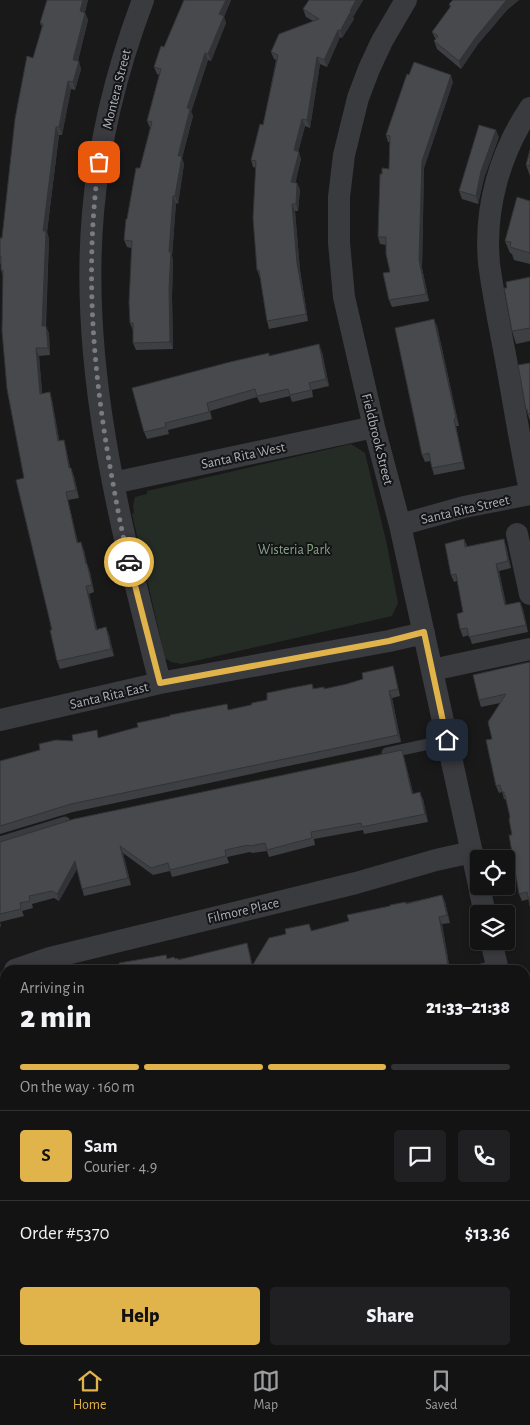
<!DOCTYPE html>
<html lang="en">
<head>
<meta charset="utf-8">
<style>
  :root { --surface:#131314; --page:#202022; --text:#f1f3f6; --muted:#9d9ea0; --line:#323234; --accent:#e0b34b }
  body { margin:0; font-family:"Alegreya Sans",sans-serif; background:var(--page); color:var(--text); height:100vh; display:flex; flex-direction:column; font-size:19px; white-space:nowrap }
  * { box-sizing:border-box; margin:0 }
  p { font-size:16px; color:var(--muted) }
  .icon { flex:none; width:28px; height:28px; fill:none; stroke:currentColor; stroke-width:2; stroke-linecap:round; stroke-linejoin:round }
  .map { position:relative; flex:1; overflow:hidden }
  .details { position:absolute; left:0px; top:965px; width:530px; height:390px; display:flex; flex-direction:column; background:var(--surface); border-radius:15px 15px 0 0; box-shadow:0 2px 8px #0003,0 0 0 1px var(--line) }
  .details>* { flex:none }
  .controls { position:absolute; left:470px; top:850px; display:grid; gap:10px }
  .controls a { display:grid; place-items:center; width:45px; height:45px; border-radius:5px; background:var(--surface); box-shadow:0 2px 8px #0003,0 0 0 1px var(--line); font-size:25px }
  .pin { position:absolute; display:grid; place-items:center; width:42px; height:42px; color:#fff; margin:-21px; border-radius:10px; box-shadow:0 2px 8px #0006 }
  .courier { position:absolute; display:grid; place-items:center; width:50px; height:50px; margin:-25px; border:4px solid #e0b34b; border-radius:50%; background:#fff; color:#222; box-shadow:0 1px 6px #0007 }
  .overview em { font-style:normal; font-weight:800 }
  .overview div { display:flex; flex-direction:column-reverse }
  .overview { display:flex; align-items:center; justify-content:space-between; height:85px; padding:0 20px }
  h1 { font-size:32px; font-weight:800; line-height:38px }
  .bar { display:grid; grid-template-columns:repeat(4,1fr); gap:8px 5px; align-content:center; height:60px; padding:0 20px }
  .bar i { height:6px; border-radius:4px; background:var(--line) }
  .bar .current { background:var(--accent) }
  .bar p { grid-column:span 4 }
  .line { display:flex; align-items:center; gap:12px; padding:0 20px; border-top:1px solid var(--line) }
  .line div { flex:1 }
  .round { display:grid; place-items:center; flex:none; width:52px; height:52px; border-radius:5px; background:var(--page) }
  .action { display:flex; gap:10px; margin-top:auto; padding:10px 20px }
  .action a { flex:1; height:58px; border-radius:5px; background:var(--accent); color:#111; font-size:20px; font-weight:800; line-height:58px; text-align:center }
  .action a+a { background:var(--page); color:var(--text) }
  .tabs { display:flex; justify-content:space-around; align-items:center; height:70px; border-top:1px solid var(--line); background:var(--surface); font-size:14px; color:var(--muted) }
  .tabs a { display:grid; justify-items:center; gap:2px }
  .tabs .current { color:var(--accent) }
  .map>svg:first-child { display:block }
  .green { fill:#252c26 }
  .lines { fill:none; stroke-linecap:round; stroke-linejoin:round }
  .path { stroke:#404146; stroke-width:3; stroke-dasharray:2.5 4; stroke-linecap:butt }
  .service { stroke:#3a3b3f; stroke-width:11 }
  .minor { stroke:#3a3b3f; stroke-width:22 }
  .wall { fill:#3e3f42 }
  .shaded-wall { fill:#323336 }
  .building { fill:#48494d; stroke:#323336 }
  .done { stroke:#797b81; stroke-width:5; stroke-dasharray:0 9 }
  .route { stroke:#e0b34b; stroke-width:6 }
  .labels { text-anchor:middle; stroke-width:4; stroke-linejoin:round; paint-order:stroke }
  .street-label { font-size:14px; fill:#acb0b9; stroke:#141415 }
  .park-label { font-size:14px; fill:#85a288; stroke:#141415 }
</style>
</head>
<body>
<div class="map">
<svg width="530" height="1355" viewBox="0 0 530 1355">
  <rect width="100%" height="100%" fill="#19191a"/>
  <!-- green -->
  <path class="green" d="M351 444 365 453 387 545 398 603 392 616 182 664 171 662 165 658 132 514 134 513 133 506 135 497 147 494V491Z"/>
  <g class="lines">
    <!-- path -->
    <path class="path" d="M0 1340 5 1348
      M6 1350 9 1355"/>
    <!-- service -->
    <path class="service" d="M387 753 447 740
      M0 842 65 822
      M477 970 497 965
      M0 981 5 989
      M525 1196 530 1194
      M257 1350 258 1355"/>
    <!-- minor -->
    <path class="minor" d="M143 0C117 69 99 140 93 213 79 372 122 530 160 683
      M406 0 382 41 369 69 358 98 344 155 339 197V243L344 297 374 427 400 525 479 885
      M530 108C500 153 484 208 489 263 493 295 500 328 506 360 514 404 521 448 530 491
      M113 483 374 427
      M400 525 464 507 530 494
      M517 534 530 594
      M432 670 530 649
      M0 720 160 683 389 641 424 633
      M479 886 485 914
      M491 941 498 970
      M15 970 50 958 356 883 436 860 472 852
      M525 1095 530 1118
      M525 1322 530 1321
      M389 1355 409 1350"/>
  </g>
  <!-- wall -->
  <path class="wall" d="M47 0H88L85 12 88 20 78 61 81 69 75 90 71 89 62 135H59L47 232 49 239 46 326 49 334 50 355 39 356 42 393 52 400 59 440H64L66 448 70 468 74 476 79 498 68 500 78 543 84 550 87 564 90 572 94 592 89 594 97 629 106 627 109 635 114 656 60 669 57 661 24 478 3 277 1 270V264L0 263V238H2L33 58 42 27 40 23Z
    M184 0H231L224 17 226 23 211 61 208 60 191 112 193 116 182 158 184 164 178 204 176 203 172 256 173 260 172 296 173 349 136 350 133 343V331L130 323 131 248 127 247 124 240 127 219 150 128 147 121 159 75 157 74 154 67 164 47Z
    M309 0H363L353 17 354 19 342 38 340 37 327 67 320 64 310 128 305 126 298 152 301 159 295 183H297L300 190 298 211H295L300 270 308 321 269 329 267 321 260 278 257 270 256 168 253 167 251 160 263 125 276 60 274 59 271 52 313 21 306 17 303 9Z
    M453 0H519L507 10 478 44 461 69 437 49 434 41 436 40 432 32 450 8 449 4Z
    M409 75 453 82 424 168 422 268 429 301 392 307 389 300 390 272 386 245 380 244 378 237 382 174 389 169 390 142H388L386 135Z
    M499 137 484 178 478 204 462 199 459 191Z
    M530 150V176L526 165Z
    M530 201V264L514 260 512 254 510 253 505 241Z
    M530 277V341L516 344 512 331 507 288Z
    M437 326 459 426H456L465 469 434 475 430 461 425 462 422 455Z
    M322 352 329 386 312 390 313 397 292 402 290 396 260 403 257 397 210 411 212 419 168 430 169 434 147 439 144 432 270 356Z
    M530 363V421L526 409Z
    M464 539 467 546H506L511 568 499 571 506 605 520 602 523 609 528 632 472 644 469 635 463 637 460 629 463 612 457 581 454 582 451 575Z
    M530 662 529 899 522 901 519 894 510 817 507 803 505 799H504L502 792 499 793 496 786 492 739 500 703 481 707 479 700Z
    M393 666 395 673 400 696 392 698 401 742 73 812 0 834V761L73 741 99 738 251 705 312 684 314 689H325L347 684 363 679Z
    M404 757 413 793 423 799 428 822 364 834 363 830 314 839 315 845 269 857 267 851 252 853 250 852 227 857 229 863 172 877 170 871 153 875 123 853 131 885 84 896 77 869 59 901 54 898 32 904 33 908 22 911 24 916 0 922 1 926 0 927V842Z
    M442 895 445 902 450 923 442 924 450 970H119L168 958 179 959 249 950 252 965 286 934 309 924 312 931 349 921 406 903Z
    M525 1266 528 1278H525Z"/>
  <!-- shaded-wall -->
  <path class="shaded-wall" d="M83 0H88L83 19 80 11Z
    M226 0H231L224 17 226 23 211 61 208 54 219 14Z
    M356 0H363L353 17 354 19 342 38 340 31Z
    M507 0H519L507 10 478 44 461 69 459 61 476 37 504 3Z
    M85 13 88 20 76 68 73 60Z
    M338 30 340 37 327 67 324 60Z
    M205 53 208 60 191 112 193 116 182 158 184 164 178 204 175 196 178 156 187 108Z
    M317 57 320 64 310 128 307 120Z
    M79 61 81 69 75 90 73 82Z
    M451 75 453 82 424 168 422 268 429 301 426 294 419 260 422 161Z
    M68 81 71 89 62 135 59 127Z
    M302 119 305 126 297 157 294 150Z
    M56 127 59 135 47 232 49 239 45 334 42 326 43 231Z
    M496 130 499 137 484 178 478 204 476 196 481 171Z
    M299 152 301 159 294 190 291 182Z
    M297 183 300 190 298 211 296 204Z
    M173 196 176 203 172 256 173 260 172 296 173 349 170 342 169 252Z
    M292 204 295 211 300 270 308 321 306 314 297 263Z
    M434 319 437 326 459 426 456 418Z
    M46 326 49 334 50 355 48 348Z
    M319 344 322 352 329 386 326 379Z
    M36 348 39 356 43 402 40 394Z
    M50 392 52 400 61 449 58 441Z
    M454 419 456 426 465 469 463 462Z
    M64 440 66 448 72 476 69 468Z
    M71 468 74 476 79 498 76 490Z
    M66 492 68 500 80 551 77 543Z
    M504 539 506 546 511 568 508 561Z
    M81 542 84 550 88 572 86 564Z
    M87 564 90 572 94 592 92 585Z
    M496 564 499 571 508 612 505 605Z
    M86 586 89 594 99 637 96 630Z
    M520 602 523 609 528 632 526 625Z
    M106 627 109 635 114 656 111 649Z
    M389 691 392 698 401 742 398 735Z
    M402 750 404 757 415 801 412 794Z
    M420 792 423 799 428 822 425 814Z
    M120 846 123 853 131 885 128 878Z
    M75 861 77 868 59 901 57 894Z
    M442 895 445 902 450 923 447 915Z
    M439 917 442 924 450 970H449L447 957Z
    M247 943 249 950 254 970 252 966Z"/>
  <!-- building -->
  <path class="building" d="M47 0H83L80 11 85 13 73 60 79 61 73 82 68 81 59 127H56L43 231H46L42 326H46L48 348H36L40 394 50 392 58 441 64 440 69 468H71L76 490 66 492 77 543 81 542 86 564H87L92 585 86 586 96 630 106 627 111 649 57 661 50 630H52L16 480 24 478 7 389 2 331 3 270H1V256H0V238H2L15 119 27 56 33 58 43 24 40 23Z
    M184 0H226L219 14 224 16 208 54 205 53 187 108 190 109 178 156H182L175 196H173L169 252H171L169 289 170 342 133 343V323H130L129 302 132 241 124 240 126 219H127L136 168H140L152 122 147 121 161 69 154 67 161 46 164 47Z
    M309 0H356L350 11H351L340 31 338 30 324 60 317 57 307 120 302 119 294 150 299 152 291 182 297 183 296 204H292L297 263 306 314 267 321 259 270H257L253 218 256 161 251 160 260 124 263 125 278 55 271 52 279 34 319 19 303 9Z
    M453 0H507L504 3 476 37 459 61 434 41 438 36 432 32 451 6 449 4Z
    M414 62 451 75 422 161 419 260 426 294 389 300 383 273 390 272 386 254V237H378L380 174H382V168L389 169 390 136 386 135 407 74 409 75Z
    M479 125 496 130 481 171 476 196 459 191Z
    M530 150V166L526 165Z
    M517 197 530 201V253L510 247 511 242 505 241Z
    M530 277V328L512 331 504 288H507L506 282Z
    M434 319 456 418 454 419 463 462 432 468 429 453 422 455 395 328Z
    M319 344 326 379 309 383 311 390 290 395 288 389 257 396 255 389 207 403 209 412 165 423 166 427 144 432 132 388 230 362 269 353V356Z
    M530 363V414H528L527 409H526L518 365Z
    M464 539 465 547 504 539 508 561 496 564 505 605 520 602 526 625 469 637 467 628 460 629 457 614 463 612 456 574 451 575 445 544Z
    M530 662V906L527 892 519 894 509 835H512L509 819 510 817 505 795 504 796V792H502L500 785 496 786 486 740 492 739 488 722 506 694 479 700 473 675Z
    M393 666 398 689 389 691 398 735 71 804 0 826V761L22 755 40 750 39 744 56 740 73 741 72 735 97 730 98 738 138 727 137 723 170 716V715L227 704 228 710 251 705 252 703 267 700V693L291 688 312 684 313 689 324 687V689L347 684 363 679 362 673Z
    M402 750 412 794 420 792 425 814 362 827 361 823 311 832 312 838 267 850 265 843 250 846 248 845 225 850 226 856 170 870 168 863 151 868 120 846 128 878 82 889 75 861 57 894 52 891 29 896 30 901 20 903 21 909 0 914V842L74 819Z
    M442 895 447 915 439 917 449 970H119V963L166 955 167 959 174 957 175 959 178 958V960L247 943 252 966 269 938 286 934 285 929 309 924 311 931 349 921 347 915 390 906V905L406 902V904Z"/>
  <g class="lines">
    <!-- done -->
    <path class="done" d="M99 162C85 264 92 361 109 461 115 495 121 529 129 562"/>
    <!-- route -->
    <path class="route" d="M129 562 160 683 389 641 424 632 447 740"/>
  </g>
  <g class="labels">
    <!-- street labels -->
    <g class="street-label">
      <text transform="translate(116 89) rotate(-76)" y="5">Montera Street</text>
      <text transform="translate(378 439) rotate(76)" y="5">Fieldbrook Street</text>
      <text transform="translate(243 455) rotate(-12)" y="5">Santa Rita West</text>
      <text transform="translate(465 509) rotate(-13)" y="5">Santa Rita Street</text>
      <text transform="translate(109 695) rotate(-13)" y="5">Santa Rita East</text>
      <text transform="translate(243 910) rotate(-13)" y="5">Filmore Place</text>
    </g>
    <!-- park labels -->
    <g class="park-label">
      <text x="294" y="554">Wisteria Park</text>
    </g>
  </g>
</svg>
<div class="controls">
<a><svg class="icon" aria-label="locate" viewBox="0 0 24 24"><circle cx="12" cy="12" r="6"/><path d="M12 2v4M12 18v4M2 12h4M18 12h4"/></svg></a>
<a><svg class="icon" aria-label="layers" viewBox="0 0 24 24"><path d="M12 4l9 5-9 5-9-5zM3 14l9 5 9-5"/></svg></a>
</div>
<div class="pin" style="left:99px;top:162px;background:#ea580c"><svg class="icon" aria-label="bag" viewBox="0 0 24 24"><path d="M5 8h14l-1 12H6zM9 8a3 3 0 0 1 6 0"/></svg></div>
<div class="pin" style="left:447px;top:740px;background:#1f2937"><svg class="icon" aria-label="home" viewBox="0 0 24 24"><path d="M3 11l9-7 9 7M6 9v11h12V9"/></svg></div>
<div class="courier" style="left:129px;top:562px"><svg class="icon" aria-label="car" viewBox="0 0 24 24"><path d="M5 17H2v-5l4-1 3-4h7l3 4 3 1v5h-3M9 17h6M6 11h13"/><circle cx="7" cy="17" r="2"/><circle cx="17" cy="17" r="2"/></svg></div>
<section class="details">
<div class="overview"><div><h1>2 min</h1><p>Arriving in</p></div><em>21:33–21:38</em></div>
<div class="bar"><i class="current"></i><i class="current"></i><i class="current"></i><i></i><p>On the way · 160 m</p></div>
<div class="line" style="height:90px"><b class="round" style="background:var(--accent);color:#111">S</b><div><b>Sam</b><p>Courier · 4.9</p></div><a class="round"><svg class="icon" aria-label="chat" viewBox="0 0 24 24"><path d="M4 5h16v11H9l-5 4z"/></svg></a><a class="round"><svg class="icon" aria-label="phone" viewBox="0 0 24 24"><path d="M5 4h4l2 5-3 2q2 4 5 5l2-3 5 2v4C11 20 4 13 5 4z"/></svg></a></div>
<div class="line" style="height:65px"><div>Order #5370</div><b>$13.36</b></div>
<div class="action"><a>Help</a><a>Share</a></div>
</section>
</div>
<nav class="tabs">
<a class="current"><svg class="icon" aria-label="home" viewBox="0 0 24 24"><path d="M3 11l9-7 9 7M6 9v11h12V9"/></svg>Home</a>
<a><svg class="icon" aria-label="map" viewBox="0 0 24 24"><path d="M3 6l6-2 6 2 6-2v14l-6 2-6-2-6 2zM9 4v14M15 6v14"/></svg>Map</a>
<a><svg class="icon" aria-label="saved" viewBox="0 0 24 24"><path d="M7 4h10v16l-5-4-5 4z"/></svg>Saved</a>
</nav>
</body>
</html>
